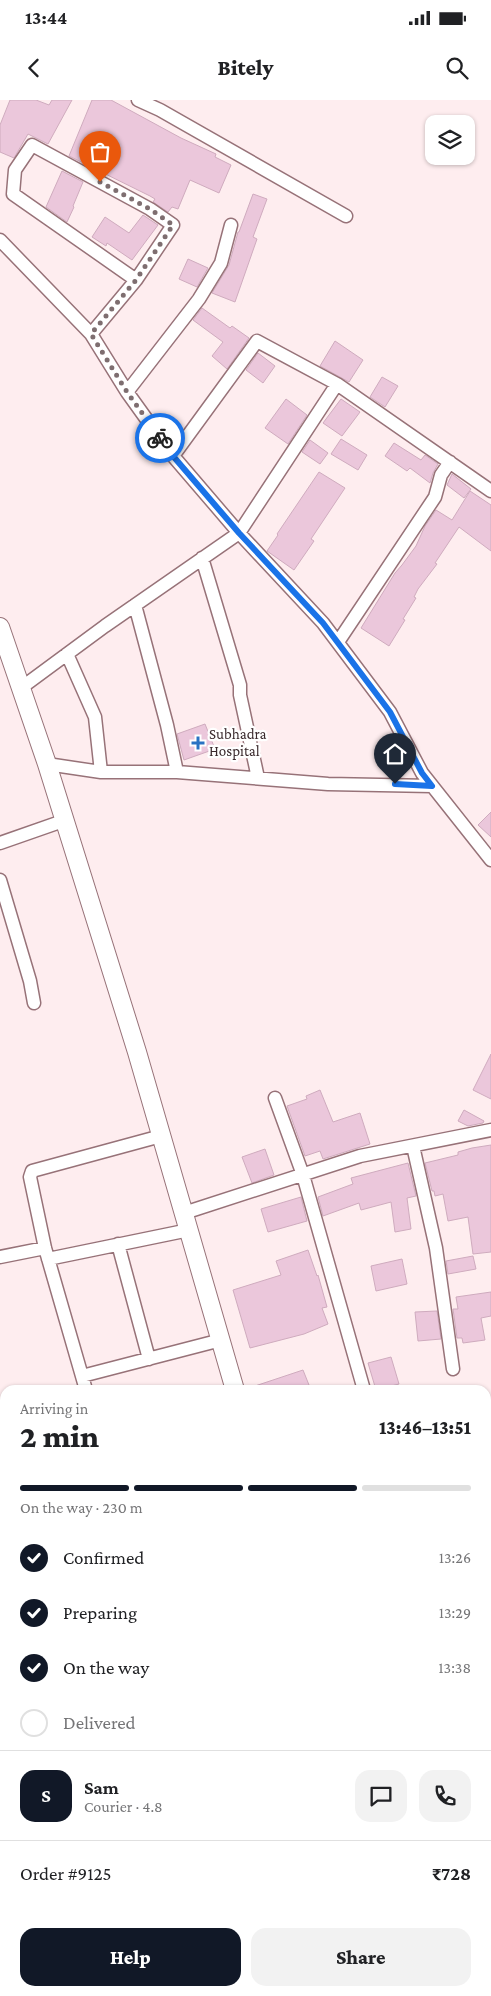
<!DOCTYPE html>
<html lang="en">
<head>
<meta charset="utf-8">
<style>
  :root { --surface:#fff; --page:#f2f2f2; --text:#202124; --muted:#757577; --line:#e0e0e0; --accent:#111827 }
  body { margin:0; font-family:"Crimson Pro",serif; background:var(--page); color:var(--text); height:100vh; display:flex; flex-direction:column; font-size:19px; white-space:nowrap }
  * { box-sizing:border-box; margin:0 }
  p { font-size:16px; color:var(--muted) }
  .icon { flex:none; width:28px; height:28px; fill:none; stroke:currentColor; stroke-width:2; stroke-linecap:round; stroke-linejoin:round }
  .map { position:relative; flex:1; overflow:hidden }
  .sheet { position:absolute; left:0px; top:1285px; width:491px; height:611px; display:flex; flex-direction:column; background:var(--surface); border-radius:15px 15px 0 0; box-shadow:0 1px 4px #0004 }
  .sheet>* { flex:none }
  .controls { position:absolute; left:425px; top:15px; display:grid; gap:10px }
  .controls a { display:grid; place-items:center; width:50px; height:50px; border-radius:10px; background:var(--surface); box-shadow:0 1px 4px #0004; font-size:25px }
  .pin { position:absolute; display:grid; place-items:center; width:42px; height:42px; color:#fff; margin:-51px -21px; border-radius:50% 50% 50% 0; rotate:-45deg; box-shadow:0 0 5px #0007 }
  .pin .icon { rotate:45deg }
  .courier { position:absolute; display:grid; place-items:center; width:50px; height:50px; margin:-25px; border:4px solid #1a73e8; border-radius:50%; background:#fff; color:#222; box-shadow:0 1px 6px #0007 }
  .head em { font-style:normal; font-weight:800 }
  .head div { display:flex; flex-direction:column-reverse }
  .head { display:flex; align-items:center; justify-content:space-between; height:85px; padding:0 20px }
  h1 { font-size:32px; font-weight:800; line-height:38px }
  .bar { display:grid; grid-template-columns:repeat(4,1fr); gap:8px 5px; align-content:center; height:60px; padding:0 20px }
  .bar i { height:6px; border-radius:4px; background:var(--line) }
  .bar .active { background:var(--accent) }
  .bar p { grid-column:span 4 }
  .line { display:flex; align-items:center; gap:12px; padding:0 20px; border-top:1px solid var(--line) }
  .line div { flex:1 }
  .round { display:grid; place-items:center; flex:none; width:52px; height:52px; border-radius:15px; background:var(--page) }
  ol { padding:0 20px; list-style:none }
  li { display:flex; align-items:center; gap:15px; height:55px }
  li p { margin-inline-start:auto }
  li .icon { padding:5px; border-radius:50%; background:var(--accent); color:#fff; stroke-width:4 }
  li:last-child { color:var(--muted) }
  li i { width:28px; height:28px; border:2px solid var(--line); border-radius:50% }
  .button { display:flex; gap:10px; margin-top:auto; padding:10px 20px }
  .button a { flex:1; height:58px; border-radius:15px; background:var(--accent); color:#fff; font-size:20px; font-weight:800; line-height:58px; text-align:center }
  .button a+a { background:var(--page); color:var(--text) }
  .status { display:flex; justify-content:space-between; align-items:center; height:35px; padding:0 25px; background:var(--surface); direction:ltr }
  .status svg { height:14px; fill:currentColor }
  header { display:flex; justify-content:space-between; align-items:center; height:65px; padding:0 20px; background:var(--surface); font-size:22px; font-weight:800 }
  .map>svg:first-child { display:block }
  .green { fill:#f8d0b7 }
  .building { fill:#ebc7db; stroke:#cfabbe }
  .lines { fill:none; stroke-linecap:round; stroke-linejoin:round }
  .street-casing { stroke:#977278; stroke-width:15 }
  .secondary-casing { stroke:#977278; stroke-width:20 }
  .primary-casing { stroke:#977278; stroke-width:22 }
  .street { stroke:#fff; stroke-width:12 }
  .secondary { stroke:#fff; stroke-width:18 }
  .primary { stroke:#fff; stroke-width:20 }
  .done { stroke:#7e6e70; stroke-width:5; stroke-dasharray:0 9 }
  .route { stroke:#1a73e8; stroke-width:6 }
  .poi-dot { fill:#2973c3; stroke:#fff; stroke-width:2 }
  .labels { text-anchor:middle; stroke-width:4.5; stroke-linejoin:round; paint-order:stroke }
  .poi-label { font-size:15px; fill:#39292c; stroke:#fff; text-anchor:start }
</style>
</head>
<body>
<div class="status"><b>13:44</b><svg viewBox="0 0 49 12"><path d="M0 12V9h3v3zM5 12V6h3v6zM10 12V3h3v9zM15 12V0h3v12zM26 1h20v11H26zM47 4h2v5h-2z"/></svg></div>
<header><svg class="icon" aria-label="back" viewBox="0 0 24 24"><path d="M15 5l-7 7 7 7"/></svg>Bitely<svg class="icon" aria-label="search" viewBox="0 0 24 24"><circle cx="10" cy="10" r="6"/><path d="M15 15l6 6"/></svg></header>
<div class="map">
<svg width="491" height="1896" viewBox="0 0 491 1896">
  <rect width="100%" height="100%" fill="#feedef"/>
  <!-- green -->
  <path class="green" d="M491 1834V1867L486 1863V1837Z"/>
  <!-- building -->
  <path class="building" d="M10 0H36L49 5 52 0H72L48 44 28 34 14 58 0 52V25Z
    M92 0H111L181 38 216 54 215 57 231 65 219 93 190 80 178 109 172 107 168 112 153 102 155 99 150 96 69 56Z
    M62 71 83 82 73 106 74 107 67 122 46 107Z
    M253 94 267 99 253 137 257 139 235 202 212 193 229 165 238 132H239Z
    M143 115 158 125 132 160 107 143 106 146 92 137 105 117 129 133Z
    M188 159 208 168 197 187 179 179Z
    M202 208 230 228 232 226 249 238 227 269 212 256 223 242 193 220Z
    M335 241 363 260 349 282 320 266Z
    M258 253 275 266 263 283 246 270Z
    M382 277 398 286 385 307 370 297Z
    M286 299 307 315 288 344 265 328Z
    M341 299 360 312 342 336 323 323Z
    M341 339 367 355 358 370 331 354Z
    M310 340 328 353 320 364 302 352Z
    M394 343 421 360 425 355 438 364 433 373 430 383 410 368 407 371 385 356Z
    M319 372 345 388 311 439 314 441 294 470 267 451 278 435 277 434Z
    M452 374 471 389 464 398 447 385Z
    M470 391 491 405V451L459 427 435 463 437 464 418 489 414 497 416 498 403 519 405 520 389 546 361 528 395 473 402 465 416 446 425 426 436 410 452 420Z
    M205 624 215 649 184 660 177 634Z
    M491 712V737L478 725Z
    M491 954V999L473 990Z
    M320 990 333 1022 360 1013 370 1044 323 1059 320 1051 305 1056 287 1006 307 999 306 996Z
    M464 1010 484 1021 483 1023 468 1026 458 1021Z
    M491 1045V1152L473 1154 468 1117 448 1121 443 1094 435 1096 434 1091H432L425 1063 458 1055V1052L472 1048Z
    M265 1049 274 1075 252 1083 242 1057Z
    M408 1063 416 1096 407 1098 411 1129 395 1132 391 1102 361 1110 359 1103 323 1116 318 1097 353 1084 351 1078Z
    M301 1097 307 1121 268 1132 261 1109Z
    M308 1150 317 1176 318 1175 327 1207 322 1208 328 1224 304 1234 250 1248 233 1190 281 1175 276 1161Z
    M473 1156 476 1169 448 1174 446 1161Z
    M402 1159 407 1184 376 1191 371 1166Z
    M491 1192V1216L481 1218 485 1240 463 1243 462 1238H457L453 1209H458L456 1197Z
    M437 1211 441 1239 418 1241 415 1212Z
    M391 1257 399 1284 376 1290 368 1263Z
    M303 1270 311 1290H250L249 1288Z"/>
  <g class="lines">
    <!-- street casing -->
    <g class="street-casing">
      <path id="street" d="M138 0 160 10 346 116
        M0 140 91 234 127 292
        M91 234 136 180 13 94 15 70 32 45 150 109 173 125 136 180
        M173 356 127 292 199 199 221 163 231 125
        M491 391 337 284 257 241 173 356 239 433 323 523 390 612 422 673 491 760
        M202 458 240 585V595L258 678
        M135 505 167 625 177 672
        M338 542 435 397 441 375 450 362
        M67 554 95 617 101 672
        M21 588 105 526 239 433 337 284
        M47 664 101 672H177L328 684 432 686
        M0 743 63 721
        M0 780 30 881 34 903
        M275 998 303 1075 364 1290
        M413 1046 436 1148 453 1269
        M184 1113 360 1056 491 1030
        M118 1144 149 1259
        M0 1157 45 1148
        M48 1159 189 1130
        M82 1276 221 1240
        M86 1290 45 1148 30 1077 32 1071 161 1036
        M0 1338 5 1354
        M486 1405 491 1399
        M486 1481 491 1479
        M0 1484 5 1482
        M0 1631 5 1643
        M0 1781 5 1777
        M0 1811 5 1815
        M265 1891 270 1896
        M215 1896 218 1891
        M409 1896V1891"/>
    </g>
    <!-- secondary casing -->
    <g class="secondary-casing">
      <path id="secondary" d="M0 527 47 664 137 952 235 1290
        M481 1891 490 1896"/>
    </g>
    <!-- primary casing -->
    <g class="primary-casing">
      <path id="primary" d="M486 1802 491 1798
        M355 1896 361 1891"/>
    </g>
    <!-- street -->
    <use href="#street" class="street"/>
    <!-- secondary -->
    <use href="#secondary" class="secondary"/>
    <!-- primary -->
    <use href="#primary" class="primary"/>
  </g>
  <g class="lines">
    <!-- done -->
    <path class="done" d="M100 82 150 109 173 125 136 180 91 234 127 292 160 338"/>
    <!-- route -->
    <path class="route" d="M160 338 173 356 239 433 323 523 390 612 422 673 432 686 395 684"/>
  </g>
  <!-- markers -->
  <path class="poi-dot" d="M195.5 635.5h5v5h5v5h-5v5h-5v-5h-5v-5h5z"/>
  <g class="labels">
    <!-- poi labels -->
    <g class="poi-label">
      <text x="209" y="639">Subhadra<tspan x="209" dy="17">Hospital</tspan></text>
    </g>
  </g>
</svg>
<div class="controls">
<a><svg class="icon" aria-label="layers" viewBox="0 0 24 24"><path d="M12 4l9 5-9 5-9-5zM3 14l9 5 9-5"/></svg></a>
</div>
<div class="pin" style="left:100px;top:82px;background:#ea580c"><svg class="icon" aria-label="bag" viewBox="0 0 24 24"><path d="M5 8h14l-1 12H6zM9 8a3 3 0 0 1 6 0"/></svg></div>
<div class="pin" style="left:395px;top:684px;background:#1f2937"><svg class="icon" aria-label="home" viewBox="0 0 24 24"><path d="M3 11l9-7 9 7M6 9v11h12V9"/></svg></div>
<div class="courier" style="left:160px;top:338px"><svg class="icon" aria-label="bike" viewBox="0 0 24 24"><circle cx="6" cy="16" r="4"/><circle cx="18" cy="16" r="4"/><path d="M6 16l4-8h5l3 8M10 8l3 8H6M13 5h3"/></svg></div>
<section class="sheet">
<div class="head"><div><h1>2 min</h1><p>Arriving in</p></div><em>13:46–13:51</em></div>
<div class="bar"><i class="active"></i><i class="active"></i><i class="active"></i><i></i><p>On the way · 230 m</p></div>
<ol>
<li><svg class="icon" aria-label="check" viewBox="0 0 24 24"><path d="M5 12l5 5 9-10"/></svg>Confirmed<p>13:26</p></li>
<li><svg class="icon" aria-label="check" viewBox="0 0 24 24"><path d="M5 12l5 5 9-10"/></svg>Preparing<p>13:29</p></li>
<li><svg class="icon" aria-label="check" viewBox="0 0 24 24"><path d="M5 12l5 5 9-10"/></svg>On the way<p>13:38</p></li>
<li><i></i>Delivered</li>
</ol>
<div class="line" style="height:90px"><b class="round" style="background:var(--accent);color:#fff">S</b><div><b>Sam</b><p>Courier · 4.8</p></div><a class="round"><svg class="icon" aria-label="chat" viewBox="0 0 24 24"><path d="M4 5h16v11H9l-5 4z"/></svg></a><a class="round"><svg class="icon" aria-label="phone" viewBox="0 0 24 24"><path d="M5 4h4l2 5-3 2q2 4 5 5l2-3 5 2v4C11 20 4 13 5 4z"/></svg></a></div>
<div class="line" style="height:65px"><div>Order #9125</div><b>₹728</b></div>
<div class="button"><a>Help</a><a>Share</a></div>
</section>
</div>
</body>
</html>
